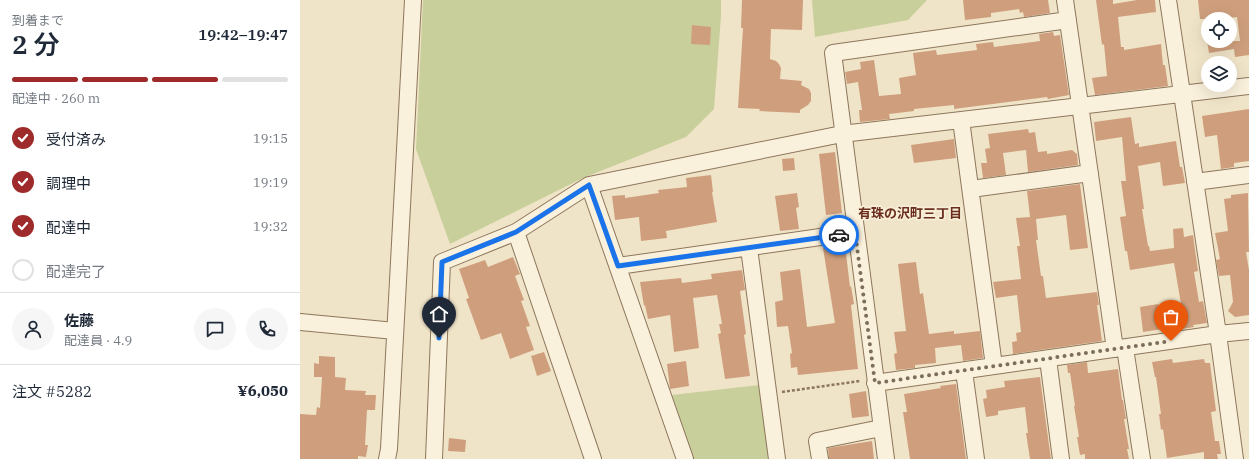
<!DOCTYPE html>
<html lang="ja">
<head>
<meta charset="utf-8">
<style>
  :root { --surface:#fff; --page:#f6f6f7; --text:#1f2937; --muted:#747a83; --line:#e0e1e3; --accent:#9e2a2b }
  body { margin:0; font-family:"IBM Plex Serif","Noto Sans JP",serif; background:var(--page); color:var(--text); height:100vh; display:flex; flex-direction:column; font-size:15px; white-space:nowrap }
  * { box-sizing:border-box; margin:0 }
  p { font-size:13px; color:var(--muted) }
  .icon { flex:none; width:22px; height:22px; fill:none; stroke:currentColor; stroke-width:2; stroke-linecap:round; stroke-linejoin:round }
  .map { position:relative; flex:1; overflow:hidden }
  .panel { display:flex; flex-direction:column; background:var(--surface); width:300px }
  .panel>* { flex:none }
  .controls { position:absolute; left:901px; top:12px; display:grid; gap:8px }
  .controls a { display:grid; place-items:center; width:36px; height:36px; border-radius:50%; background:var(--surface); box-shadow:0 4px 16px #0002; font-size:20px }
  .pin { position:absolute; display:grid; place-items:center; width:34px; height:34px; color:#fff; margin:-41px -17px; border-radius:50% 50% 50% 0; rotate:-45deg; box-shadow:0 0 4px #0007 }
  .pin .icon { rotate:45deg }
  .courier { position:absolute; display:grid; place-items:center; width:40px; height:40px; margin:-20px; border:3px solid #1a73e8; border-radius:50%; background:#fff; color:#222; box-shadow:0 1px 5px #0007 }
  .overview em { font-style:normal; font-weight:600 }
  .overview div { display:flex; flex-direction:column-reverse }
  .overview { display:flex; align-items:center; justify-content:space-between; height:68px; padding:0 12px }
  h1 { font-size:26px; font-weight:600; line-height:30px }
  .bar { display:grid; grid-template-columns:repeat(4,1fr); gap:6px 4px; align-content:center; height:48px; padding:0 12px }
  .bar i { height:5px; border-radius:3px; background:var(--line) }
  .bar .current { background:var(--accent) }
  .bar p { grid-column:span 4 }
  .line { display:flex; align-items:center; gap:10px; padding:0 12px; border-top:1px solid var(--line) }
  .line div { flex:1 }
  .round { display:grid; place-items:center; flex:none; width:42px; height:42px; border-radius:21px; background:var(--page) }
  ol { padding:0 12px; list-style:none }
  li { display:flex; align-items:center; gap:12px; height:44px }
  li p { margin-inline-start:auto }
  li .icon { padding:4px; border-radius:50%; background:var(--accent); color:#fff; stroke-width:4 }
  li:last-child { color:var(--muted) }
  li i { width:22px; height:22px; border:2px solid var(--line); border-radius:50% }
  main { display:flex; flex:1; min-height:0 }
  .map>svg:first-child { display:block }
  .green { fill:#c9cf9b }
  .building { fill:#cf9f7d }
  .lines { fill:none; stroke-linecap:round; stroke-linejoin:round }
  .minor-casing { stroke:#8d765c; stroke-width:18 }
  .path { stroke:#8d765c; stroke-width:2.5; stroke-dasharray:3 2; stroke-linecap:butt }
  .minor { stroke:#faf1dc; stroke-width:16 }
  .done { stroke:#7c6e5b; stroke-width:4; stroke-dasharray:0 7.2 }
  .route { stroke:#1a73e8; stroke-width:5 }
  .labels { text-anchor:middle; stroke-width:3.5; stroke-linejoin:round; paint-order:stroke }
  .neighbourhood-label { font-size:13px; font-weight:bold; fill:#6b2e1e; stroke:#f7eed8 }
</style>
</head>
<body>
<main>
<section class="panel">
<div class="overview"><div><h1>2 分</h1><p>到着まで</p></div><em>19:42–19:47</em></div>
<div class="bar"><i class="current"></i><i class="current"></i><i class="current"></i><i></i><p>配達中 · 260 m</p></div>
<ol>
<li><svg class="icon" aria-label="check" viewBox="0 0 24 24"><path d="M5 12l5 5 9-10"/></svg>受付済み<p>19:15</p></li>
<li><svg class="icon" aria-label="check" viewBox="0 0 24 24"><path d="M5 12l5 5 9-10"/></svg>調理中<p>19:19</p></li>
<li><svg class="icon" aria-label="check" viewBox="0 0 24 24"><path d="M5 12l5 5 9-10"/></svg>配達中<p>19:32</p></li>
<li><i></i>配達完了</li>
</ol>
<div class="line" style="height:72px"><a class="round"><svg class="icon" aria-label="person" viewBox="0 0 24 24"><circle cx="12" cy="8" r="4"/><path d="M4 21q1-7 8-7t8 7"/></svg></a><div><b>佐藤</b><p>配達員 · 4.9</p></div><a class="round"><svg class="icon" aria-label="chat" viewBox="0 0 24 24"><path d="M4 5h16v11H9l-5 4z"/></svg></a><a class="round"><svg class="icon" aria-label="phone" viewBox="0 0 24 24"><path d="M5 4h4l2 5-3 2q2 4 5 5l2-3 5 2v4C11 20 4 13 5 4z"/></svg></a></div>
<div class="line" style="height:52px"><div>注文 #5282</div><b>¥6,050</b></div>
</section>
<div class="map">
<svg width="949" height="459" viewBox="0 0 949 459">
  <rect width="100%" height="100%" fill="#f0e4c8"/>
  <!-- green -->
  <path class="green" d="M123 0H421V16L414 109 386 137 283 178 150 244 116 149Z
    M512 0H627L608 20 515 37Z
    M459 385 470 459H391L372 395Z"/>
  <!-- building -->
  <path class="building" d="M442 0H503L502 30 471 29 470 59 476 61 479 64 481 68 480 79 502 81 501 85 509 89 511 93V101L508 105 500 110V113L459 111 460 109 438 108 443 28H441Z
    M663 0H748L750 13 724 17 723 12 720 13 719 9 691 13V17L665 20Z
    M796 0H813V4L837 0H855L856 12 818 17 821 47H824V50L861 44 863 65H865L868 86 795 95 792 78 807 76 804 44 802 45Z
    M898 0H949V55L935 57 934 49 909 53 907 41H940L937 17 921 19H900Z
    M392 25 411 27 410 45 391 44Z
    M753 32 754 36 760 35 769 95 748 99 747 97 654 109V105L614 109V111L589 114 590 119 560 122 559 110H562L558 82 547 84 545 72 561 69 560 62 574 60 579 96 601 94 599 78 616 75 613 53 636 50 637 55 677 50 676 44 693 42 694 47 740 41 739 34Z
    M949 109V161L934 163V167L921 169 917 135 905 137 902 116Z
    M831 117 835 144 839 143V147L876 141 880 167H882L885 183 863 186 860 162 838 166 844 209H842L848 246H849L850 251 874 248 873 229 883 228 884 237 893 235 898 271 894 272 899 302 903 301 907 323 893 325 894 327 870 331V328L843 332 840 307 858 304 859 307 881 304 874 263 830 270 827 251H825L820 217 826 216 821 181H826L822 137 796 141 794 122Z
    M728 129 729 133 735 132 738 152 747 151V154L772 150 777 154 778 165 728 172 726 150 703 153 706 175 683 178 681 163H687L685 149 690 148 688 134Z
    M654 139 656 158 614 163 611 145Z
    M535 152 542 213 526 215 519 154Z
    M494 158 495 170 483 171 482 159Z
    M411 175 413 192H412L417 222 366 231 367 238 341 241 339 217 315 220 312 196 325 195V198L359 193 358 190 387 187 386 178Z
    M780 184 788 248 770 250 766 215 736 219 738 240H736L741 276H743L746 298 797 292 799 305H797L802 341 713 354 712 342 717 341 716 333 721 332 717 295 696 298 693 282 721 279 717 246H720L716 218 730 217 727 191Z
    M497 193 499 207 496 208 499 229 480 231 475 196Z
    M948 193 949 252H946L949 270V315L935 317 928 311 933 302 930 275 919 276 916 260 920 259 915 233 928 231 924 199 931 198V195Z
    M545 245 550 287 551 286 554 304 551 305 558 369 498 375 497 367 491 368 490 354 492 353 488 326 477 327 475 302 483 300 480 272 500 269 507 327 535 323 523 248Z
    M213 257 220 274 215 276 224 300 221 301 230 326 226 327 234 350 210 359 201 333 181 340 166 299 169 298 159 269 185 260 188 267Z
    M616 262 620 294 623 293 629 334 654 331V334L680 331 683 358 663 361 661 345 635 348 636 363 615 365V368L596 370 594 354 597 353 594 332 606 331 598 264Z
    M442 270 445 290 440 291 446 334 444 335 450 376 425 379 418 334 421 333 419 324H422L417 295 393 298 399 348 374 352 370 315 348 319 345 305 344 306 340 282 381 278 382 283 412 279 411 274Z
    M244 352 251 371 237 376 231 356Z
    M19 356 35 357V377L46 378 45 390 66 391 65 395H76L75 410H67L65 445H68L66 457 58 456V459H0V414L16 415 17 407 20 408 22 377H14V363L19 364Z
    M872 359 873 363 904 359 905 363H910L916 411 911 412 915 441H919L921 454H917L918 459H904V452L867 458 863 429 861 430 859 414H861L856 377H855L852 362Z
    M386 361 389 386 370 389 367 364Z
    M787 362 788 373 818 369 822 400H823L826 419H824L829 449H827L829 459H785V454L780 455 777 437H779L774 406H775L770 373H768L767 365Z
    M740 377 746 423 751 459H730L726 433H728L725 407 698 411V415L686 417 683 399 687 398 686 390 705 387 704 381Z
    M656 384 666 459H610L603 412H607L604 394 641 388 640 386Z
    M566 391 569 416 552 418 549 394Z
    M149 438 166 440 165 452 148 451Z
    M572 441 574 459H529L528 448Z"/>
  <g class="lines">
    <!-- minor casing -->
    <g class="minor-casing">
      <path id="minor" d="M765 0 815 349
        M868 0 918 334 935 459
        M661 120 694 366
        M895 182 949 175
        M289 185 385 459
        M671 189 790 173
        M216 232 293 459
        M449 248 477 459
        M318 266 555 232
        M0 322 95 331
        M825 348 842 459
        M748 359 761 459
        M664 371 676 459
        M575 383 918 334 949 331
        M87 459 89 449 113 0
        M134 459 142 262 216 232 289 185 542 134 949 86
        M520 459 517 441 581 428
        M586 459 533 53 768 20"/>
    </g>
    <!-- path -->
    <path class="path" d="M482 392 560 381"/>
    <!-- minor -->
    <use href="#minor" class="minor"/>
  </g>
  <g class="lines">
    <!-- done -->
    <path class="done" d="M539 235 555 232 575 383 871 341"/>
    <!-- route -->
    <path class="route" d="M139 338 142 262 216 232 289 185 318 266 539 235"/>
  </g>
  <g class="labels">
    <!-- neighbourhood labels -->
    <g class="neighbourhood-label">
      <text x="610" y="218">有珠の沢町三丁目</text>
    </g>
  </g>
</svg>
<div class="controls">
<a><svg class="icon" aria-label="locate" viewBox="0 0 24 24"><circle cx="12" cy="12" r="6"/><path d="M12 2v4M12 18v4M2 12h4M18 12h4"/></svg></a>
<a><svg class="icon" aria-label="layers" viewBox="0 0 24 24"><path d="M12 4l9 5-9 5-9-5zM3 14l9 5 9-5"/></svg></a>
</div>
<div class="pin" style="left:871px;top:341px;background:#ea580c"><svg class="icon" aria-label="bag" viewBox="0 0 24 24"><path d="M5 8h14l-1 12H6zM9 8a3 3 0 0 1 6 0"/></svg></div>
<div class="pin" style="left:139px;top:338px;background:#1f2937"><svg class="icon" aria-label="home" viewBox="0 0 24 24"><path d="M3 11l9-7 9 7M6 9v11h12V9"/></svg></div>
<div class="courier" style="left:539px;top:235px"><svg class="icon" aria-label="car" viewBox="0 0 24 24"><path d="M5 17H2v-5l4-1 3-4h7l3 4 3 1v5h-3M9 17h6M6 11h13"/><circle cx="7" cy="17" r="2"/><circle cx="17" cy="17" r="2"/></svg></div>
</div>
</main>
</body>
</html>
